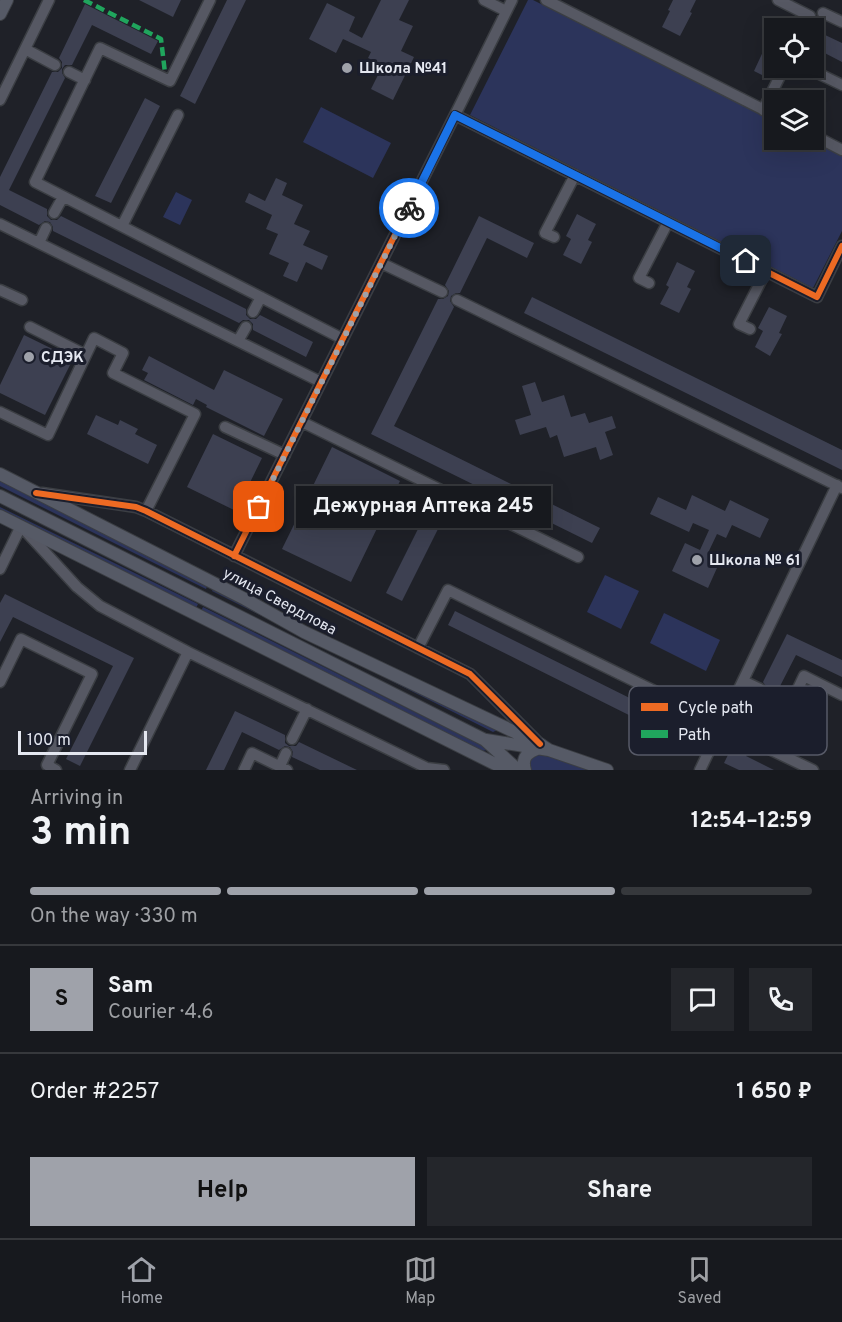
<!DOCTYPE html>
<html lang="en">
<head>
<meta charset="utf-8">
<style>
  :root { --surface:#17191e; --page:#24262b; --text:#f1f3f6; --muted:#9ea0a4; --line:#36383c; --accent:#9fa2aa }
  body { margin:0; font-family:Overpass,sans-serif; background:var(--page); color:var(--text); height:100vh; display:flex; flex-direction:column; font-size:22px; white-space:nowrap }
  * { box-sizing:border-box; margin:0 }
  p { font-size:20px; color:var(--muted) }
  .icon { flex:none; width:33px; height:33px; fill:none; stroke:currentColor; stroke-width:2; stroke-linecap:round; stroke-linejoin:round }
  .map { position:relative; height:770px; overflow:hidden }
  .details { display:flex; flex-direction:column; background:var(--surface); flex:1 }
  .details>* { flex:none }
  .buttons { position:absolute; left:764px; top:18px; display:grid; gap:12px }
  .buttons a { display:grid; place-items:center; width:60px; height:60px; border-radius:0px; background:var(--surface); box-shadow:0 6px 24px #0002,0 0 0 2px var(--line); font-size:30px }
  .scale { position:absolute; left:18px; bottom:15px; width:129px; box-sizing:border-box; padding-left:6px; border:3px solid #e4e7f0; border-top:0; font-size:16px; line-height:21px; white-space:nowrap; color:#e4e7f0; -webkit-text-stroke:4px #1b1e2c; paint-order:stroke }
  .pin { position:absolute; display:grid; place-items:center; width:51px; height:51px; color:#fff; margin:-26px; border-radius:12px; box-shadow:0 3px 9px #0006 }
  .courier { position:absolute; display:grid; place-items:center; width:60px; height:60px; margin:-30px; border:4px solid #1a73e8; border-radius:50%; background:#fff; color:#222; box-shadow:0 2px 8px #0007 }
  .bubble { position:absolute; height:42px; border-radius:0px; background:var(--surface); box-shadow:0 6px 24px #0002,0 0 0 2px var(--line); font-size:20px; font-weight:700; line-height:42px; text-align:center }
  .head em { font-style:normal; font-weight:700 }
  .head div { display:flex; flex-direction:column-reverse }
  .head { display:flex; align-items:center; justify-content:space-between; height:102px; padding:0 30px }
  h1 { font-size:39px; font-weight:700; line-height:45px }
  .bar { display:grid; grid-template-columns:repeat(4,1fr); gap:9px 6px; align-content:center; height:72px; padding:0 30px }
  .bar i { height:8px; border-radius:4px; background:var(--line) }
  .bar .on { background:var(--accent) }
  .bar p { grid-column:span 4 }
  .line { display:flex; align-items:center; gap:15px; padding:0 30px; border-top:2px solid var(--line) }
  .line div { flex:1 }
  .round { display:grid; place-items:center; flex:none; width:63px; height:63px; border-radius:0px; background:var(--page) }
  .action { display:flex; gap:12px; margin-top:auto; padding:12px 30px }
  .action a { flex:1; height:69px; border-radius:0px; background:var(--accent); color:#111; font-size:24px; font-weight:700; line-height:69px; text-align:center }
  .action a+a { background:var(--page); color:var(--text) }
  .tabs { display:flex; justify-content:space-around; align-items:center; height:84px; border-top:2px solid var(--line); background:var(--surface); font-size:16px; color:var(--muted) }
  .tabs a { display:grid; justify-items:center; gap:3px }
  .tabs .on { color:var(--accent) }
  .map>svg:first-child { display:block }
  .green { fill:#2c345b }
  .building { fill:#3d4051 }
  .lines { fill:none; stroke-linecap:round; stroke-linejoin:round }
  .minor-casing { stroke:#3b3e43; stroke-width:13 }
  .major-casing { stroke:#3b3e43; stroke-width:14 }
  .minor { stroke:#565863; stroke-width:10 }
  .major { stroke:#565a66; stroke-width:12 }
  .quiet { stroke:#20a55d; stroke-width:4.5; stroke-dasharray:9 4.5; stroke-linecap:butt }
  .cycleway-casing { stroke:#1b1e2c; stroke-width:10 }
  .cycleway { stroke:#ed6a23; stroke-width:6 }
  .done { stroke:#9fa2aa; stroke-width:6; stroke-dasharray:0 10.8 }
  .route { stroke:#1a73e8; stroke-width:8 }
  .poi-dot { fill:#9fa2aa; stroke:#1b1e2c; stroke-width:2 }
  .labels { text-anchor:middle; stroke-width:6; stroke-linejoin:round; paint-order:stroke }
  .poi-label { font-size:15px; font-weight:bold; fill:#e4e7f0; stroke:#1b1e2c; text-anchor:start }
  .street-label { font-size:15px; fill:#e4e7f0; stroke:#1b1e2c }
  .key { fill:#1b1e2c; stroke:#575a67; stroke-width:1.5 }
  .key-label { font-size:16px; fill:#e4e7f0 }
</style>
</head>
<body>
<div class="map">
<svg width="842" height="770" viewBox="0 0 842 770">
  <rect width="100%" height="100%" fill="#1f2128"/>
  <!-- green -->
  <path class="green" d="M528 0H533L774 121V140H811L842 155V231L813 288 470 115Z
    M321 107 391 143 373 178 303 142Z
    M176 192 192 200 180 225 163 217Z
    M0 481 208 584 206 589 0 486Z
    M0 507 198 604 196 608 0 512Z
    M605 575 639 591 621 629 587 612Z
    M214 587 497 729V730L493 732 485 728 212 591Z
    M203 607 485 747 487 750 482 751 201 611Z
    M664 613 720 640 706 671 650 643Z
    M539 752 591 770H530L527 759Z"/>
  <!-- building -->
  <path class="building" d="M139 0H181L173 17Z
    M227 0H246L195 104 180 96Z
    M381 0H409L399 20 413 26 401 51 414 57 393 100 371 89 383 65 368 58 371 52 343 39 336 53 309 39 327 3 355 17 349 31 362 38Z
    M673 0H696L690 12 692 13 680 36 662 27 670 11 668 10Z
    M85 4 158 41 151 54 92 25 72 65H65L62 69V73L65 78 9 190 47 209V216L51 220H57L61 216 246 309V315L250 319H256L260 315 313 342 306 357 253 330V324L249 320H243L239 323 53 231V227L50 222 45 221 39 225 0 205V177L52 72H58L62 68V62L59 58Z
    M774 28V68H776L770 79 754 71Z
    M823 34 842 43V62L815 48Z
    M145 98 160 106 111 203 95 196Z
    M276 178 287 183 282 195 303 205 294 224 310 231 303 245 328 256 322 270 306 262 297 282 283 276 289 263 269 254 278 234 266 229 272 215 245 202 249 193 265 201Z
    M577 214 596 224 588 240 592 242 581 264 563 255 571 239 566 236Z
    M479 216 534 243 527 258 487 238 460 293H456L451 296 450 301 454 307 394 426 600 528 592 543 371 434 438 299H443L448 296 449 291 445 285Z
    M677 262 695 271 687 287 691 289 679 313 660 304 669 287 666 285Z
    M532 297 842 450V470L524 313Z
    M769 307 787 316 779 333 782 334 770 356 755 347 763 331 758 328Z
    M24 335 73 359 45 415 0 393V385Z
    M149 356 214 390 224 370 283 399 264 436 206 407 207 405 196 399 193 405 144 380 148 373 142 370Z
    M535 382 542 402 564 395 571 417 585 413 589 423 612 416 616 428 605 432 613 455 600 460 596 447 564 457 557 435 550 438 546 427 520 435 515 420 531 415 522 386Z
    M96 415 118 425 120 420 138 429 135 434 157 445 148 464 87 434Z
    M213 434 262 458 236 511 187 487Z
    M332 447 400 481 351 582 282 549Z
    M692 495 725 511 730 500 769 519 760 538 732 525 726 538 717 534 708 553 721 559 708 588 672 571 685 543 700 550 709 530 693 523 689 532 650 514 658 497 686 510Z
    M431 503 447 511 402 601 386 593Z
    M5 594 134 658 80 766 66 759 113 666 13 617 0 642V603Z
    M455 611 688 727 681 741 448 625Z
    M787 634 842 660V677L796 655 778 690H774L768 693V698L772 704 746 756 774 770H739L724 763 757 696H761L766 693 767 688 763 682Z
    M235 711 285 735V743L289 746H296L299 742 357 770H320L292 757 293 752 290 747 285 746 279 750 242 732 224 770H206Z"/>
  <g class="lines">
    <!-- minor casing -->
    <g class="minor-casing">
      <path id="minor" d="M210 0 170 81 100 48 35 182 343 339
        M484 0 506 11
        M546 0 774 115
        M778 0 810 16 804 28
        M823 13 842 22
        M25 49 55 65
        M807 68 842 85
        M69 72 85 80
        M0 100 49 0
        M763 110 784 68
        M455 115 512 0
        M813 135 842 150
        M54 213 63 197
        M0 224 321 382
        M122 226 178 115
        M554 237 545 233 575 175
        M39 243 46 228
        M381 263 442 292
        M649 283 639 278 668 222
        M0 290 22 300
        M457 300 842 488
        M253 312 261 297
        M30 327 86 355
        M750 329 739 324 766 271
        M238 341 246 327
        M0 412 48 435 94 338 123 353 113 373 195 414 146 511
        M302 422 578 557
        M225 427 285 455
        M42 493 136 507 146 511 470 674 538 742
        M234 556 455 115 817 297 842 246
        M0 569 21 526 77 587 100 606 188 652 427 768 444 770
        M418 648 448 590 722 724
        M743 681 760 689
        M0 682 21 639 92 674 47 765 56 770
        M775 697 791 704
        M292 739 307 709
        M280 766 286 753
        M130 770 188 652
        M244 770 252 753 287 770
        M700 770 837 485
        M813 770 769 749 804 676 842 695"/>
    </g>
    <!-- major casing -->
    <g class="major-casing">
      <path id="major" d="M0 14 7 0
        M0 474 245 599 304 632 540 744 549 750
        M0 496 485 740 518 770
        M0 516 507 770
        M486 740 549 750 607 770
        M525 770C521 757 528 752 539 748"/>
    </g>
    <!-- minor -->
    <use href="#minor" class="minor"/>
    <!-- major -->
    <use href="#major" class="major"/>
    <!-- quiet -->
    <path class="quiet" d="M84 0 161 39 165 73"/>
    <!-- cycleway casing -->
    <g class="cycleway-casing">
      <path id="cycleway" d="M36 493 136 507 146 511 470 674 540 744
        M234 556 455 115 817 297 842 246"/>
    </g>
    <!-- cycleway -->
    <use href="#cycleway" class="cycleway"/>
  </g>
  <g class="lines">
    <!-- done -->
    <path class="done" d="M259 507 409 208"/>
    <!-- route -->
    <path class="route" d="M409 208 455 115 746 261"/>
  </g>
  <!-- markers -->
  <g class="poi-dot">
    <circle cx="347" cy="68" r="6"/>
    <circle cx="29" cy="357" r="6"/>
    <circle cx="697" cy="560" r="6"/>
  </g>
  <g class="labels">
    <!-- poi labels -->
    <g class="poi-label">
      <text x="359" y="73">Школа №41</text>
      <text x="41" y="362">СДЭК</text>
      <text x="709" y="565">Школа № 61</text>
    </g>
    <!-- street labels -->
    <g class="street-label">
      <text transform="translate(280 601) rotate(28)" y="5">улица Свердлова</text>
    </g>
  </g>
  <!-- legend -->
  <rect x="629" y="686" width="198" height="69" rx="9" class="key"/>
  <rect x="641" y="703" width="27" height="8" fill="#ed6a23"/>
  <rect x="641" y="730" width="27" height="8" fill="#20a55d"/>
  <g class="key-label">
    <text x="678" y="713">Cycle path</text>
    <text x="678" y="740">Path</text>
  </g>
</svg>
<div class="buttons">
<a><svg class="icon" aria-label="locate" viewBox="0 0 24 24"><circle cx="12" cy="12" r="6"/><path d="M12 2v4M12 18v4M2 12h4M18 12h4"/></svg></a>
<a><svg class="icon" aria-label="layers" viewBox="0 0 24 24"><path d="M12 4l9 5-9 5-9-5zM3 14l9 5 9-5"/></svg></a>
</div>
<div class="scale">100 m</div>
<div class="pin" style="left:259px;top:507px;background:#ea580c"><svg class="icon" aria-label="bag" viewBox="0 0 24 24"><path d="M5 8h14l-1 12H6zM9 8a3 3 0 0 1 6 0"/></svg></div>
<div class="pin" style="left:746px;top:261px;background:#1f2937"><svg class="icon" aria-label="home" viewBox="0 0 24 24"><path d="M3 11l9-7 9 7M6 9v11h12V9"/></svg></div>
<div class="courier" style="left:409px;top:208px"><svg class="icon" aria-label="bike" viewBox="0 0 24 24"><circle cx="6" cy="16" r="4"/><circle cx="18" cy="16" r="4"/><path d="M6 16l4-8h5l3 8M10 8l3 8H6M13 5h3"/></svg></div>
<div class="bubble" style="left:296px;top:486px;width:255px">Дежурная Аптека 245</div>
</div>
<section class="details">
<div class="head"><div><h1>3 min</h1><p>Arriving in</p></div><em>12:54–12:59</em></div>
<div class="bar"><i class="on"></i><i class="on"></i><i class="on"></i><i></i><p>On the way · 330 m</p></div>
<div class="line" style="height:108px"><b class="round" style="background:var(--accent);color:#111">S</b><div><b>Sam</b><p>Courier · 4.6</p></div><a class="round"><svg class="icon" aria-label="chat" viewBox="0 0 24 24"><path d="M4 5h16v11H9l-5 4z"/></svg></a><a class="round"><svg class="icon" aria-label="phone" viewBox="0 0 24 24"><path d="M5 4h4l2 5-3 2q2 4 5 5l2-3 5 2v4C11 20 4 13 5 4z"/></svg></a></div>
<div class="line" style="height:78px"><div>Order #2257</div><b>1 650 ₽</b></div>
<div class="action"><a>Help</a><a>Share</a></div>
</section>
<nav class="tabs">
<a class="on"><svg class="icon" aria-label="home" viewBox="0 0 24 24"><path d="M3 11l9-7 9 7M6 9v11h12V9"/></svg>Home</a>
<a><svg class="icon" aria-label="map" viewBox="0 0 24 24"><path d="M3 6l6-2 6 2 6-2v14l-6 2-6-2-6 2zM9 4v14M15 6v14"/></svg>Map</a>
<a><svg class="icon" aria-label="saved" viewBox="0 0 24 24"><path d="M7 4h10v16l-5-4-5 4z"/></svg>Saved</a>
</nav>
</body>
</html>
